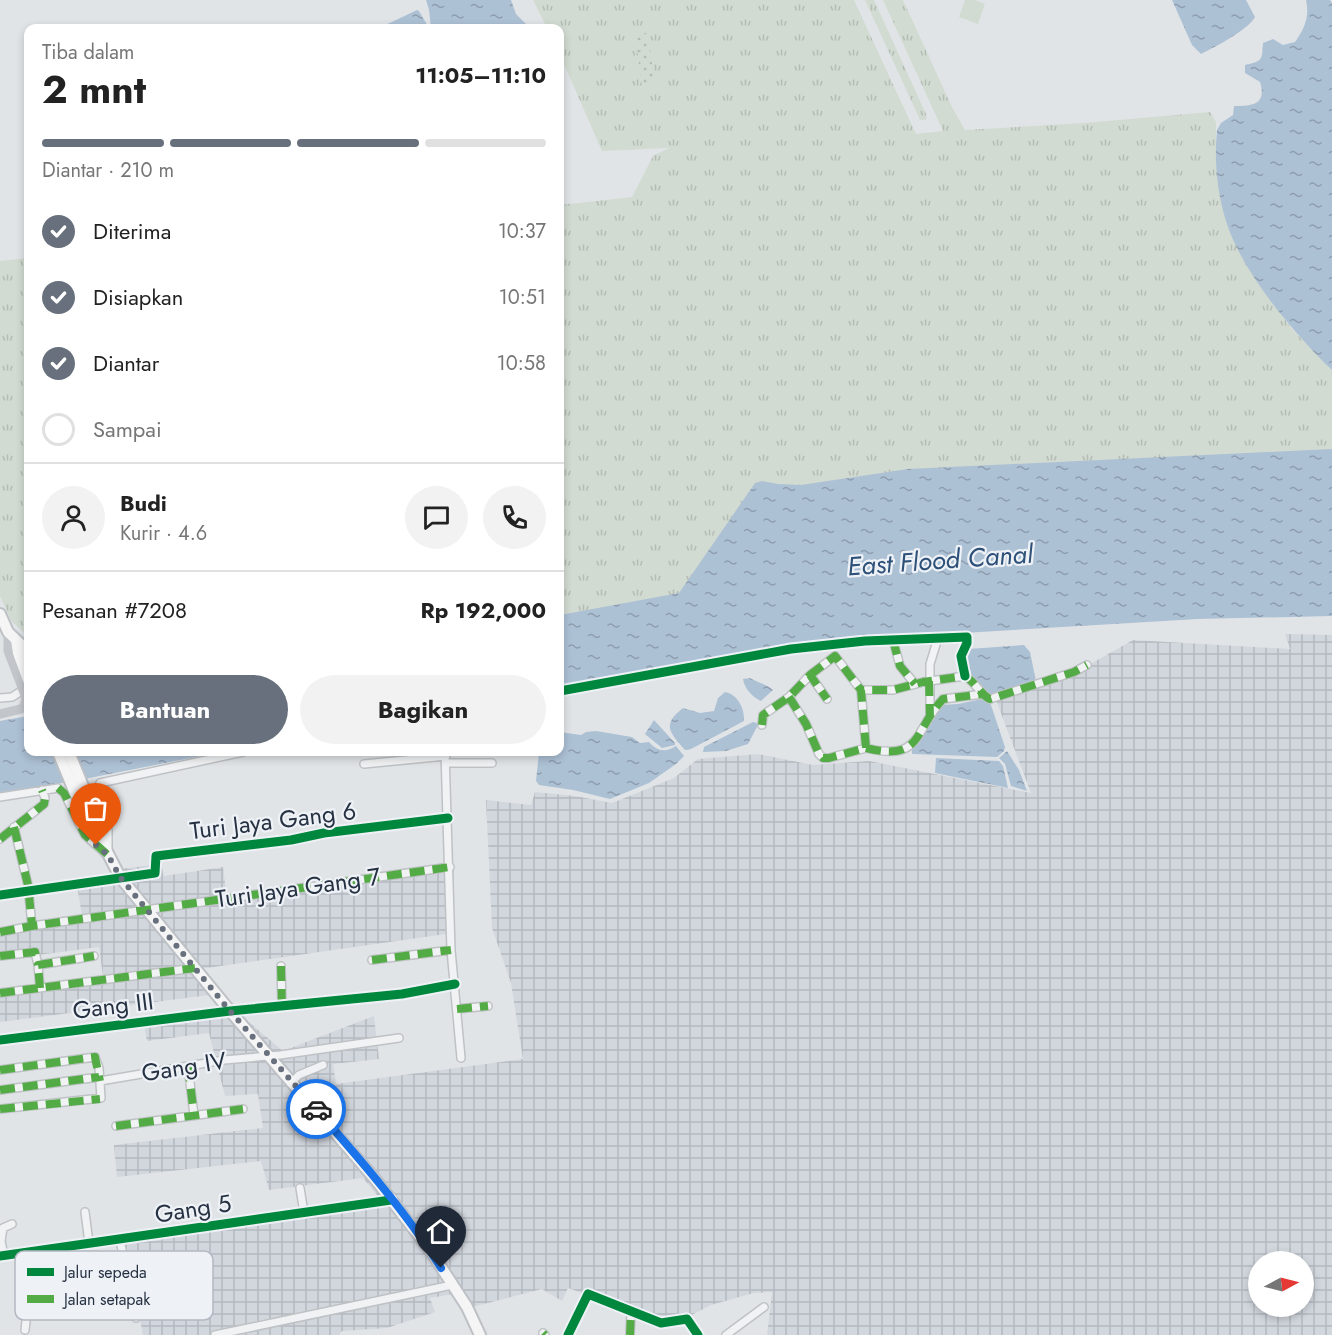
<!DOCTYPE html>
<html lang="id">
<head>
<meta charset="utf-8">
<style>
  :root { --surface:#fff; --page:#f2f2f2; --text:#222; --muted:#767676; --line:#e0e0e0; --accent:#67707c }
  body { margin:0; font-family:Jost,sans-serif; background:var(--page); color:var(--text); height:100vh; display:flex; flex-direction:column; font-size:22px; white-space:nowrap }
  * { box-sizing:border-box; margin:0 }
  p { font-size:20px; color:var(--muted) }
  .icon { flex:none; width:33px; height:33px; fill:none; stroke:currentColor; stroke-width:2; stroke-linecap:round; stroke-linejoin:round }
  .map { position:relative; flex:1; overflow:hidden }
  .side { position:absolute; left:24px; top:24px; width:540px; height:732px; display:flex; flex-direction:column; background:var(--surface); border-radius:12px; box-shadow:0 3px 9px #0003 }
  .side>* { flex:none }
  .needle { width:39px; rotate:83deg }
  .controls { position:absolute; left:1248px; top:1251px; display:grid; gap:12px }
  .controls a { display:grid; place-items:center; width:66px; height:66px; border-radius:50%; background:var(--surface); box-shadow:0 3px 9px #0003; font-size:30px }
  .pin { position:absolute; display:grid; place-items:center; width:51px; height:51px; color:#fff; margin:-62px -26px; border-radius:50% 50% 50% 0; rotate:-45deg; box-shadow:0 0 6px #0007 }
  .pin .icon { rotate:45deg }
  .courier { position:absolute; display:grid; place-items:center; width:60px; height:60px; margin:-30px; border:4px solid #1a73e8; border-radius:50%; background:#fff; color:#222; box-shadow:0 2px 8px #0007 }
  .summary em { font-style:normal; font-weight:700 }
  .summary div { display:flex; flex-direction:column-reverse }
  .summary { display:flex; align-items:center; justify-content:space-between; height:102px; padding:0 18px }
  h1 { font-size:39px; font-weight:700; line-height:45px }
  .bar { display:grid; grid-template-columns:repeat(4,1fr); gap:9px 6px; align-content:center; height:72px; padding:0 18px }
  .bar i { height:8px; border-radius:4px; background:var(--line) }
  .bar .current { background:var(--accent) }
  .bar p { grid-column:span 4 }
  .line { display:flex; align-items:center; gap:15px; padding:0 18px; border-top:2px solid var(--line) }
  .line div { flex:1 }
  .round { display:grid; place-items:center; flex:none; width:63px; height:63px; border-radius:32px; background:var(--page) }
  ol { padding:0 18px; list-style:none }
  li { display:flex; align-items:center; gap:18px; height:66px }
  li p { margin-inline-start:auto }
  li .icon { padding:6px; border-radius:50%; background:var(--accent); color:#fff; stroke-width:4 }
  li:last-child { color:var(--muted) }
  li i { width:33px; height:33px; border:3px solid var(--line); border-radius:50% }
  .cta { display:flex; gap:12px; margin-top:auto; padding:12px 18px }
  .cta a { flex:1; height:69px; border-radius:36px; background:var(--accent); color:#fff; font-size:24px; font-weight:700; line-height:69px; text-align:center }
  .cta a+a { background:var(--page); color:var(--text) }
  .map>svg:first-child { display:block }
  .industrial { fill:url(#industrial-grid); fill-rule:evenodd }
  .grass { fill:url(#grass-tufts) }
  .park { fill:url(#park-dots) }
  .garden { fill:#d2dbd1 }
  .water { fill:url(#water-ripples) }
  .lines { fill:none; stroke-linecap:round; stroke-linejoin:round }
  .street-casing { stroke:#bfc2c5; stroke-width:10 }
  .primary-casing { stroke:#bdc1c5; stroke-width:14 }
  .street { stroke:#f1f2f3; stroke-width:7 }
  .secondary { stroke:#c2c5c9; stroke-width:9 }
  .primary { stroke:#f5f5f6; stroke-width:10 }
  .quiet { stroke:#53ab46; stroke-width:8; stroke-dasharray:15 8; stroke-linecap:butt }
  .cycleway-casing { stroke:#eef2f7; stroke-width:13 }
  .cycleway { stroke:#00873e; stroke-width:9 }
  .done { stroke:#67707c; stroke-width:6; stroke-dasharray:0 10.8 }
  .route { stroke:#1a73e8; stroke-width:8 }
  .labels { text-anchor:middle; stroke-width:4.5; stroke-linejoin:round; paint-order:stroke }
  .street-label { font-size:24px; fill:#263142; stroke:#eef2f7 }
  .water-label { font-size:26px; font-style:italic; fill:#2d5079; stroke:#eef2f7 }
  .key { fill:#eef2f7; stroke:#b2b8c1; stroke-width:1.5 }
  .key-label { font-size:16px; fill:#263142 }
</style>
</head>
<body>
<div class="map">
<svg width="1332" height="1335" viewBox="0 0 1332 1335">
  <defs>
    <pattern id="industrial-grid" width="8" height="8" patternUnits="userSpaceOnUse" patternTransform="scale(1.5)"><rect width="8" height="8" fill="#d2d7de"/><path d="M0 4h8M4 0v8" fill="none" stroke="#b4b9c0"/></pattern>
    <pattern id="grass-tufts" width="24" height="20" patternUnits="userSpaceOnUse" patternTransform="scale(1.5)"><rect width="24" height="20" fill="#d2dbd1"/><path d="M3 7l-1-3M5 7V3M7 7l1-3M15 17l-1-3M17 17v-4M19 17l1-3" fill="none" stroke="#b4bcb5"/></pattern>
    <pattern id="park-dots" width="8" height="8" patternUnits="userSpaceOnUse" patternTransform="scale(1.5)"><rect width="8" height="8" fill="#d2dbd1"/><path d="M2 2h.1M6 6h.1" fill="none" stroke="#b4bcb5" stroke-width="1.8" stroke-linecap="round"/></pattern>
    <pattern id="water-ripples" width="26" height="14" patternUnits="userSpaceOnUse" patternTransform="scale(1.5)"><rect width="26" height="14" fill="#adc1d5"/><path d="M2 4q2-2 4 0t4 0M15 11q2-2 4 0t4 0" fill="none" stroke="#8d9dae"/></pattern>
  </defs>
  <rect width="100%" height="100%" fill="#e1e4e7"/>
  <!-- industrial -->
  <path class="industrial" d="M1285 634 1332 635V1335H767L772 1292 754 1293 711 1305 688 1317 662 1322 568 1288 562 1301 542 1289 472 1307 465 1292 430 1298 435 1312 387 1328 342 1331 339 1335H143L124 1237 385 1205 363 1178 269 1190 261 1161 117 1177 114 1145 263 1128 258 1094 225 1096 209 1033 147 1041 144 1025 237 1012 283 1051 374 1016 379 1059 333 1064 336 1084 523 1059 511 983 492 928 486 800 531 805 535 792 575 796 612 803 674 778 698 759 758 754 813 765 869 761 1031 793 996 700 1078 671 1133 640 1290 649ZM1258 1262H1304V1306H1258Z
    M161 864 164 876 223 867 227 900 454 870 453 933 199 969 217 994 0 1022V996L104 983 99 947 0 960V933L83 921 77 886 116 879 111 870Z"/>
  <!-- grass -->
  <path class="grass" d="M533 0H854L916 134 943 131 883 0H903L952 107 965 130 1084 123 1210 112 1216 122V140L1234 240 1263 290 1292 329 1332 370V453L683 595 560 619V205L632 197 653 156 669 148 602 151 560 55V28H547Z
    M865 0H874L926 114 927 118 925 120H920L915 109Z
    M28 258V636L11 621 0 596V261Z"/>
  <!-- park -->
  <path class="park" d="M648 33 655 85 642 87 635 34Z"/>
  <!-- garden -->
  <path class="garden" d="M965 0H975L985 4 978 24 959 17Z"/>
  <!-- water -->
  <path class="water" d="M426 0H511L516 14 527 25 526 28H431L429 10Z
    M1172 0H1246L1255 17C1248 30 1215 47 1201 54L1192 45Z
    M1306 0H1330L1332 3V370C1294 334 1241 271 1226 221 1217 192 1214 160 1217 130L1221 123 1233 115 1234 106C1252 106 1267 105 1260 82L1245 73V65C1262 61 1262 61 1263 43L1273 39 1283 45 1295 42C1304 29 1310 17 1306 0Z
    M417 10 419 11 429 28H379Z
    M1332 449V616L1198 619 812 642 753 650 560 688V615L679 593 755 483 762 481 778 484 801 485 908 469Z
    M1024 645 1030 652 1036 681 990 698 967 676 962 657 968 649Z
    M750 678C758 683 765 683 773 690L761 701C753 698 744 688 743 679Z
    M725 692C737 694 745 708 744 721L691 749 685 750C670 733 661 725 683 708L700 713 714 711 718 698Z
    M987 698 989 699 1005 747 1004 751 997 757 912 754V748L924 734 941 705 958 704Z
    M28 716V752H221L74 781 0 793V721Z
    M654 720 675 743V745L662 748 645 734Z
    M753 722 757 723 758 725 748 744 726 751 703 752 704 747Z
    M596 731 632 737 640 743 649 742C657 751 665 753 676 746L684 756 676 764 649 783 610 799 573 790 539 785 536 781 539 752H560V732L581 735 586 732Z
    M1007 751 1019 770 1027 791 1011 786 1005 764 999 758Z
    M936 758 999 761 1003 766 1008 788 935 773Z"/>
  <g class="lines">
    <!-- street casing -->
    <g class="street-casing">
      <path id="street" d="M893 640 900 666 915 684
        M810 675 835 656 861 690
        M560 691 791 649 865 641 967 637V643L961 656 965 676
        M789 697 806 724 819 754 823 758H829L866 748 861 690H893L923 682 965 676C975 682 982 696 990 699L1074 672 1087 665
        M0 698 12 697 23 690
        M930 717V664L938 638
        M762 725 763 715 789 697 810 675 827 699
        M866 748C923 762 913 731 943 699L983 694
        M445 752 451 950 461 1058
        M446 763H492
        M364 764 446 756
        M0 797 58 788 64 793 85 835 106 854
        M14 827 28 885 32 926
        M0 839 44 804 45 798 42 790
        M108 850V830L96 791 100 783 243 752
        M0 895 155 873 156 856 291 840 324 833 448 818
        M0 932 32 926 450 867
        M0 956 35 952 38 965
        M372 960 451 950
        M281 966 282 1007
        M40 988 38 965 94 956
        M0 993 195 968
        M457 1009 488 1006
        M0 1040 230 1011 402 994 455 984
        M188 1066 194 1115
        M0 1070 95 1057 99 1068 101 1098 0 1109
        M100 1081 224 1060 280 1055 399 1038
        M292 1082 299 1075 323 1065
        M0 1090 99 1077
        M116 1126 243 1109
        M300 1188 304 1213
        M85 1212 89 1243
        M120 1240 136 1318
        M22 1253 28 1303 25 1330
        M0 1256 391 1200
        M4 1256 1 1241 3 1228 12 1224
        M543 1333 545 1335
        M215 1335 452 1285
        M568 1335 588 1294 661 1323 687 1319 698 1335
        M630 1335 631 1312
        M726 1335 764 1307"/>
    </g>
    <!-- primary casing -->
    <g class="primary-casing">
      <path id="primary" d="M0 614 8 632 28 651
        M16 640 18 653 28 680
        M58 752 89 827 98 834 120 877 230 1011 375 1179 430 1250 467 1307 480 1335
        M69 752 98 823V834"/>
    </g>
    <!-- street -->
    <use href="#street" class="street"/>
    <!-- secondary -->
    <path class="secondary" d="M0 714 21 709 24 706 26 698 8 651V632"/>
    <!-- primary -->
    <use href="#primary" class="primary"/>
    <!-- quiet -->
    <path class="quiet" d="M893 640 900 666 915 684
      M810 675 835 656 861 690
      M929 681 930 717
      M789 697 806 724 819 754 823 758H829L866 748 861 690H893L923 682 965 676C975 682 982 696 990 699L1074 672 1087 665
      M762 725 763 715 789 697 810 675 827 699
      M866 748C923 762 913 731 943 699L983 694
      M58 788 64 793 85 835 108 855
      M14 827 28 885 32 926
      M0 839 44 804 45 798 42 790
      M0 932 32 926 450 867
      M0 956 35 952 38 965
      M372 960 451 950
      M281 966 282 1007
      M40 988 38 965 94 956
      M0 993 195 968
      M457 1009 488 1006
      M188 1066 194 1115
      M0 1070 95 1057 100 1081
      M0 1090 99 1077
      M0 1109 100 1099
      M116 1126 243 1109
      M543 1333 545 1335
      M630 1335 631 1312"/>
    <!-- cycleway casing -->
    <g class="cycleway-casing">
      <path id="cycleway" d="M560 691 791 649 865 641 967 637V643L961 656 965 676
        M0 895 155 873 156 856 291 840 324 833 448 818
        M0 1040 230 1011 402 994 455 984
        M0 1256 391 1200
        M568 1335 588 1294 661 1323 687 1319 698 1335"/>
    </g>
    <!-- cycleway -->
    <use href="#cycleway" class="cycleway"/>
  </g>
  <g class="lines">
    <!-- done -->
    <path class="done" d="M96 845 108 855 120 877 230 1011 316 1109"/>
    <!-- route -->
    <path class="route" d="M316 1109C358 1157 408 1214 441 1268"/>
  </g>
  <g class="labels">
    <!-- street labels -->
    <g class="street-label">
      <text transform="translate(273 821) rotate(-7)" y="8">Turi Jaya Gang 6</text>
      <text transform="translate(298 888) rotate(-8)" y="8">Turi Jaya Gang 7</text>
      <text transform="translate(113 1006) rotate(-7)" y="8">Gang III</text>
      <text transform="translate(184 1067) rotate(-9)" y="8">Gang IV</text>
      <text transform="translate(193 1209) rotate(-9)" y="8">Gang 5</text>
    </g>
    <!-- water labels -->
    <g class="water-label">
      <text transform="translate(940 560) rotate(-4)" y="9">East Flood Canal</text>
    </g>
  </g>
  <!-- legend -->
  <rect x="15" y="1251" width="198" height="69" rx="9" class="key"/>
  <rect x="27" y="1268" width="27" height="8" fill="#00873e"/>
  <rect x="27" y="1295" width="27" height="8" fill="#53ab46"/>
  <g class="key-label">
    <text x="64" y="1278">Jalur sepeda</text>
    <text x="64" y="1305">Jalan setapak</text>
  </g>
</svg>
<div class="controls">
<a><svg class="needle" viewBox="-14 -14 28 28"><path d="M0-13l5 13h-10z" fill="#e53935"/><path d="M0 13l5-13h-10z" fill="#767676"/></svg></a>
</div>
<div class="pin" style="left:96px;top:845px;background:#ea580c"><svg class="icon" aria-label="bag" viewBox="0 0 24 24"><path d="M5 8h14l-1 12H6zM9 8a3 3 0 0 1 6 0"/></svg></div>
<div class="pin" style="left:441px;top:1268px;background:#1f2937"><svg class="icon" aria-label="home" viewBox="0 0 24 24"><path d="M3 11l9-7 9 7M6 9v11h12V9"/></svg></div>
<div class="courier" style="left:316px;top:1109px"><svg class="icon" aria-label="car" viewBox="0 0 24 24"><path d="M5 17H2v-5l4-1 3-4h7l3 4 3 1v5h-3M9 17h6M6 11h13"/><circle cx="7" cy="17" r="2"/><circle cx="17" cy="17" r="2"/></svg></div>
<section class="side">
<div class="summary"><div><h1>2 mnt</h1><p>Tiba dalam</p></div><em>11:05–11:10</em></div>
<div class="bar"><i class="current"></i><i class="current"></i><i class="current"></i><i></i><p>Diantar · 210 m</p></div>
<ol>
<li><svg class="icon" aria-label="check" viewBox="0 0 24 24"><path d="M5 12l5 5 9-10"/></svg>Diterima<p>10:37</p></li>
<li><svg class="icon" aria-label="check" viewBox="0 0 24 24"><path d="M5 12l5 5 9-10"/></svg>Disiapkan<p>10:51</p></li>
<li><svg class="icon" aria-label="check" viewBox="0 0 24 24"><path d="M5 12l5 5 9-10"/></svg>Diantar<p>10:58</p></li>
<li><i></i>Sampai</li>
</ol>
<div class="line" style="height:108px"><a class="round"><svg class="icon" aria-label="person" viewBox="0 0 24 24"><circle cx="12" cy="8" r="4"/><path d="M4 21q1-7 8-7t8 7"/></svg></a><div><b>Budi</b><p>Kurir · 4.6</p></div><a class="round"><svg class="icon" aria-label="chat" viewBox="0 0 24 24"><path d="M4 5h16v11H9l-5 4z"/></svg></a><a class="round"><svg class="icon" aria-label="phone" viewBox="0 0 24 24"><path d="M5 4h4l2 5-3 2q2 4 5 5l2-3 5 2v4C11 20 4 13 5 4z"/></svg></a></div>
<div class="line" style="height:78px"><div>Pesanan #7208</div><b>Rp 192,000</b></div>
<div class="cta"><a>Bantuan</a><a>Bagikan</a></div>
</section>
</div>
</body>
</html>
